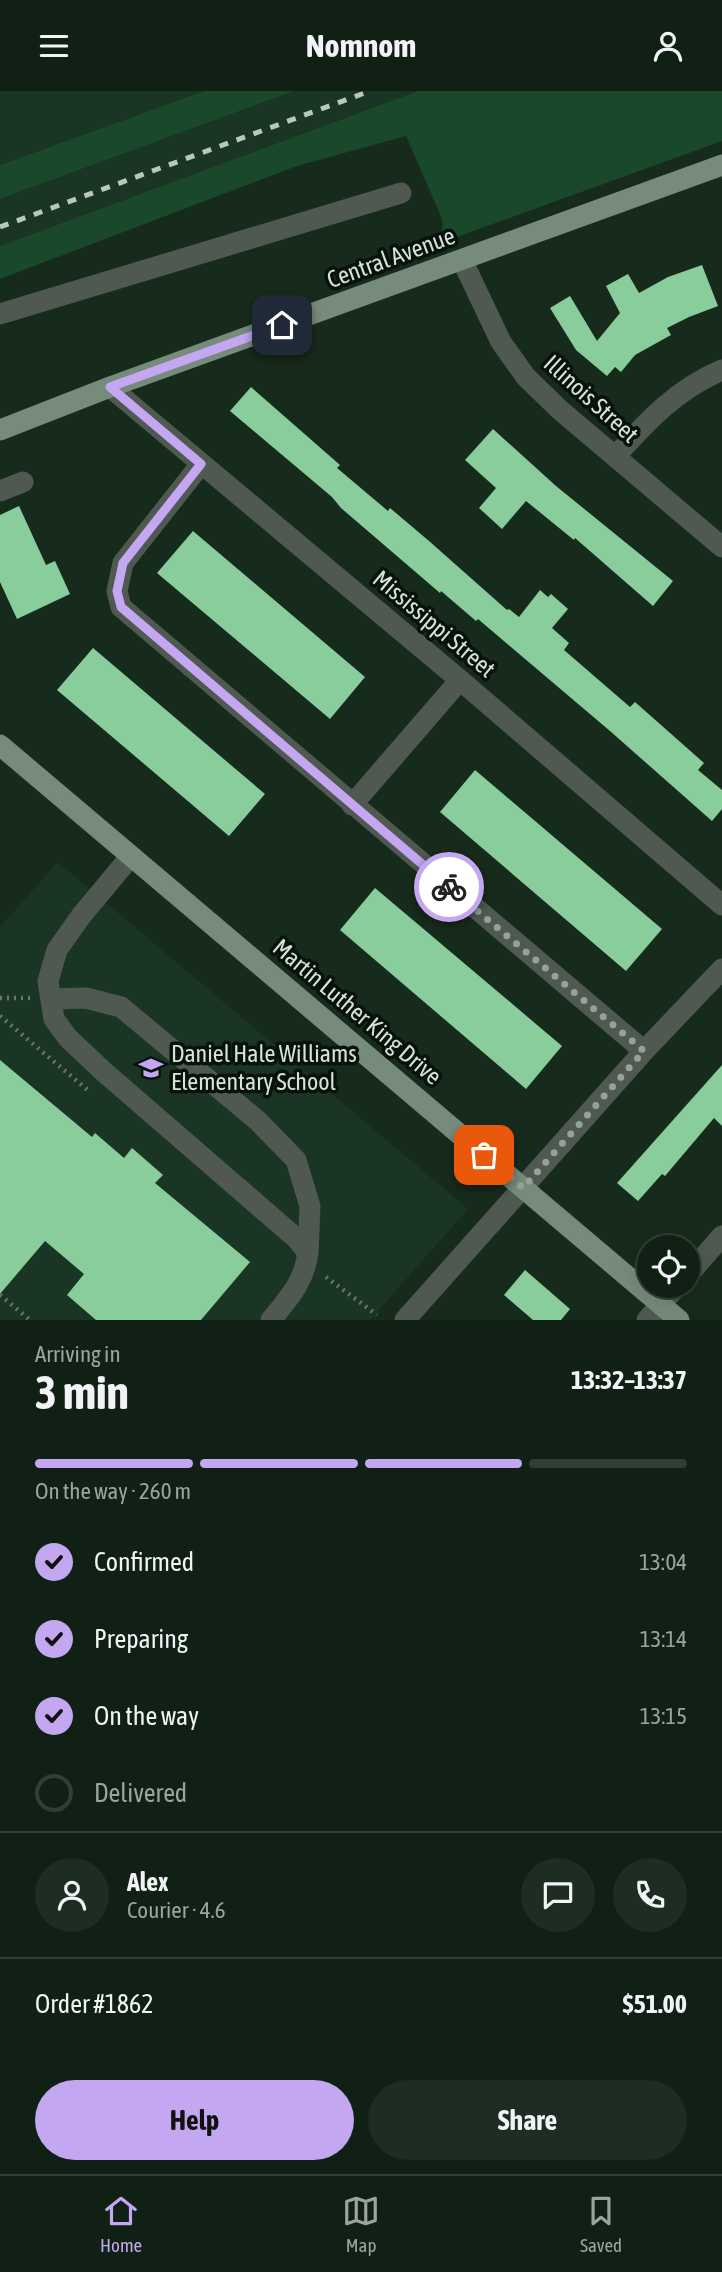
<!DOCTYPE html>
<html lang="en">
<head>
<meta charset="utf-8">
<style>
  :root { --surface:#112015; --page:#1e2d22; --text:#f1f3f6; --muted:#9ca3a0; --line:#303e34; --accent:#c4a7f1 }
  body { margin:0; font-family:"Asap Condensed",sans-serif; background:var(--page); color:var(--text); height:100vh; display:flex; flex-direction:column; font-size:26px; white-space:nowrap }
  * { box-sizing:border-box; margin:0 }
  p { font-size:23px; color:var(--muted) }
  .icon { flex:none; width:38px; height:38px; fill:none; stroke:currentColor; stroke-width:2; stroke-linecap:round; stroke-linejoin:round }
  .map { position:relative; height:1229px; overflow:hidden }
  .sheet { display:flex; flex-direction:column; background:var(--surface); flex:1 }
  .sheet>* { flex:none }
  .tools { position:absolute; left:637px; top:1144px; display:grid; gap:14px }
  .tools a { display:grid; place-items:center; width:63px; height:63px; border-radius:50%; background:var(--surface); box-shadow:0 7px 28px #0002,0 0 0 2px var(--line); font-size:35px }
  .pin { position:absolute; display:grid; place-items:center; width:60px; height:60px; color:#fff; margin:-30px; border-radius:14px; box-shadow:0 4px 10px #0006 }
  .courier { position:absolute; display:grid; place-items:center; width:70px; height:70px; margin:-35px; border:5px solid #c4a7f1; border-radius:50%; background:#fff; color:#222; box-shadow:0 2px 9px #0007 }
  .headline em { font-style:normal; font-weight:700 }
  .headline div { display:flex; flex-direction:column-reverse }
  .headline { display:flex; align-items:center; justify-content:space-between; height:119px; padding:0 35px }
  h1 { font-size:46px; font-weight:700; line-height:52px }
  .bar { display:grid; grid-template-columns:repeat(4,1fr); gap:10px 7px; align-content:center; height:84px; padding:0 35px }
  .bar i { height:9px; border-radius:5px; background:var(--line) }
  .bar .on { background:var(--accent) }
  .bar p { grid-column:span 4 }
  .line { display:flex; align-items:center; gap:18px; padding:0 35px; border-top:2px solid var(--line) }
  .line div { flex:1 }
  .round { display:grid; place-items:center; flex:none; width:74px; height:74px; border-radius:37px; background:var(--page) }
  ol { padding:0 35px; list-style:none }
  li { display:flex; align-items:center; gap:21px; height:77px }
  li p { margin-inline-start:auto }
  li .icon { padding:7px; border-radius:50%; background:var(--accent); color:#111; stroke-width:4 }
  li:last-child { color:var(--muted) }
  li i { width:38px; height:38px; border:4px solid var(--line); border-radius:50% }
  .button { display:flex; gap:14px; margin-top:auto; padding:14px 35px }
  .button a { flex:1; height:80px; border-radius:42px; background:var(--accent); color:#111; font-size:28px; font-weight:700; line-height:80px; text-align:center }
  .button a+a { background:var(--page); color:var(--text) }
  header { display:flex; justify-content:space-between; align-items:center; height:91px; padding:0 35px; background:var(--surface); font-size:32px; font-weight:700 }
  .dock { display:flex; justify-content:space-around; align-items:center; height:98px; border-top:2px solid var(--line); background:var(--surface); font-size:19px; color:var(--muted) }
  .dock a { display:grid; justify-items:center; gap:4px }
  .dock .on { color:var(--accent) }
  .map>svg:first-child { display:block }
  .built { fill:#1a3523 }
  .green { fill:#1a482a }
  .building { fill:#88cd9b }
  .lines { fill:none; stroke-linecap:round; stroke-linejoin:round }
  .path { stroke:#68796c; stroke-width:4.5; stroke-dasharray:2 5; stroke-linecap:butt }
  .minor { stroke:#4f5951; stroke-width:21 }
  .major { stroke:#778b7c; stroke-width:21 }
  .rail { stroke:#b9c7bc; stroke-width:5; stroke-dasharray:9 9; stroke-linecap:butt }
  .done { stroke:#93a397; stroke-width:7; stroke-dasharray:0 12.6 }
  .route { stroke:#c4a7f1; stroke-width:9 }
  .labels { text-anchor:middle; stroke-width:7; stroke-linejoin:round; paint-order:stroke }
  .street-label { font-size:24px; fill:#d6e3d9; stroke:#08110b }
  .poi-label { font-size:24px; fill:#d6e3d9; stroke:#08110b; text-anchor:start }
</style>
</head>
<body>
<header><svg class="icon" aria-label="menu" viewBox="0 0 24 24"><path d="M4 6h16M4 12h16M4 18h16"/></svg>Nomnom<svg class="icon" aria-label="person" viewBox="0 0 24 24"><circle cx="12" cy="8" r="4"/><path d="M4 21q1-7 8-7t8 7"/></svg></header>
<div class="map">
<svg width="722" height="1229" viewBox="0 0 722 1229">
  <rect width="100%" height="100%" fill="#172b1c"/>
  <!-- built -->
  <path class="built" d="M0 0H204L0 74Z
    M294 0H418L0 155V108Z
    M58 771 468 1118 370 1229H0V836Z"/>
  <!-- green -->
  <path class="green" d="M204 0H294L0 108V74Z
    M418 0H722V50L443 151 442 128 406 45 297 75 0 188V155Z"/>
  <!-- building -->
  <path class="building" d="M702 174 718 215 689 226 667 237 671 244 635 264 621 281 615 276 607 285 576 259 550 217 570 205 597 250 620 222 606 195 628 183 639 202 668 186Z
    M251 296 340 374 337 377 388 420 390 417 429 450 507 519 509 518 519 526 540 499 548 506 551 503 568 518 552 537 569 552 564 559 630 616 635 611 704 672 698 679 722 699V718L712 730 610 640 478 528 476 530 441 500 440 502 341 417 332 406 230 320Z
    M493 338 556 395 673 490 653 515 575 447 574 449 526 410 502 438 479 417 496 397 465 369Z
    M19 415 46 474 55 470 70 503 17 528 0 491V424Z
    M193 440 365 586 330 628 157 482Z
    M93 557 265 703 229 745 57 599Z
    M475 679 662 838 626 880 440 721Z
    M375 797 562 955 526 998 340 839Z
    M0 969 92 1046 95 1042 124 1067 132 1057 163 1084 155 1092 250 1171 201 1229H96L67 1204 84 1183 45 1150 0 1203Z
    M722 974V1035L714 1027 665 1085 662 1083 638 1110 617 1092Z
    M525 1179 570 1218 561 1229H533L504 1204Z"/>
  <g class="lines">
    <!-- path -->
    <path class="path" d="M0 907H30
      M0 925 90 1001
      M326 1186 377 1224
      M0 1204 30 1229"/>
    <!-- minor -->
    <path class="minor" d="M462 169 501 251 526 286 560 319 722 456
      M0 223 401 102
      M110 296 460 589 722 814
      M615 366C647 330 677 298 722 279
      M201 373 123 472 117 500 121 516 644 960
      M0 400 23 391
      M352 714 460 589
      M131 765 81 825 57 859 48 890 54 928 68 947 103 980 297 1148 308 1162C304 1191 289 1207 271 1229
      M51 908 86 907 121 916 258 1030 296 1069 310 1115 308 1162
      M688 1184 722 1145
      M405 1229 644 960 722 878
      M647 1229 677 1195"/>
    <!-- major -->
    <path class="major" d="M0 339 110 296 722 74
      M0 654 679 1229"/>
    <!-- rail -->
    <path class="rail" d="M0 136 370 0"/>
  </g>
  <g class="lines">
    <!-- done -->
    <path class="done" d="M449 796 644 960 523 1097 484 1064"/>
    <!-- route -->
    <path class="route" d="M282 234 110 296 201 373 123 472 117 500 121 516 449 796"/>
  </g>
  <!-- icons -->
  <defs>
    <g id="school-bare" transform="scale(1.89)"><path d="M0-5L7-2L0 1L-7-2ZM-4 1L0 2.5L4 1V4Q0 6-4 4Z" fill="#c4a7f1" stroke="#08110b" stroke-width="2.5" paint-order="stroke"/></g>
  </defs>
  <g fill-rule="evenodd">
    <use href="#school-bare" x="151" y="977"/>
  </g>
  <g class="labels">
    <!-- street labels -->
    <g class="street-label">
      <text transform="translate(391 167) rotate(-20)" y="8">Central Avenue</text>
      <text transform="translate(591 308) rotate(42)" y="8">Illinois Street</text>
      <text transform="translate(434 533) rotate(40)" y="8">Mississippi Street</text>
      <text transform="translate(357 921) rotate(40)" y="8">Martin Luther King Drive</text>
    </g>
    <!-- poi labels -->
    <g class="poi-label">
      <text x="171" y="971">Daniel Hale Williams<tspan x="171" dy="28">Elementary School</tspan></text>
    </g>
  </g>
</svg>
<div class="tools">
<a><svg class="icon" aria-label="locate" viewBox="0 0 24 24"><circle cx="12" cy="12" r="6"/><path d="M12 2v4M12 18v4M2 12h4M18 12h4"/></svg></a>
</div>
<div class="pin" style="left:484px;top:1064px;background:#ea580c"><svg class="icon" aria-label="bag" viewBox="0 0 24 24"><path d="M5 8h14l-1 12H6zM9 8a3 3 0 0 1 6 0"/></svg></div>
<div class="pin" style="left:282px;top:234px;background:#1f2937"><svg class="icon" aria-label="home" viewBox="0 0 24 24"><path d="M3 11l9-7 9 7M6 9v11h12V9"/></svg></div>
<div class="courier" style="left:449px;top:796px"><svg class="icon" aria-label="bike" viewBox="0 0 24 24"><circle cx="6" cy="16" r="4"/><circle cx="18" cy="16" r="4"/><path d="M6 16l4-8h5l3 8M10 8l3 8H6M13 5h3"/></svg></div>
</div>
<section class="sheet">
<div class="headline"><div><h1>3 min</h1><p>Arriving in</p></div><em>13:32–13:37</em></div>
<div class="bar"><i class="on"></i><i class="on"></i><i class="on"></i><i></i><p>On the way · 260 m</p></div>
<ol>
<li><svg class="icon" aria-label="check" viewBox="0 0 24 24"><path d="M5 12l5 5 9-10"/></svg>Confirmed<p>13:04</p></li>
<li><svg class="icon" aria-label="check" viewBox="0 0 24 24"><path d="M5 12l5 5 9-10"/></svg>Preparing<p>13:14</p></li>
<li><svg class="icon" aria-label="check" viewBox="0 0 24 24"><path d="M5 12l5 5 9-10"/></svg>On the way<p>13:15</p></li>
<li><i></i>Delivered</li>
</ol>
<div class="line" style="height:126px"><a class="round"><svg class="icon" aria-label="person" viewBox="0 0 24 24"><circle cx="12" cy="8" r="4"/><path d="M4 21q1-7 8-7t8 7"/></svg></a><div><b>Alex</b><p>Courier · 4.6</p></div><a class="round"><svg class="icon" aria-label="chat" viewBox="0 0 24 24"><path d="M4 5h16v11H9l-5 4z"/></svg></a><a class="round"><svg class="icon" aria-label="phone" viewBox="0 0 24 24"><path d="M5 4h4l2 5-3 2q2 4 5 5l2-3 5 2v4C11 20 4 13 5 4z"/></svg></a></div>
<div class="line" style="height:91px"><div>Order #1862</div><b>$51.00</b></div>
<div class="button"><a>Help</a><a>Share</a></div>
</section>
<nav class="dock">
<a class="on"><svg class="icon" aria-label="home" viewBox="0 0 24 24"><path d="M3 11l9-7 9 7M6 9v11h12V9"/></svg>Home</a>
<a><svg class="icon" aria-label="map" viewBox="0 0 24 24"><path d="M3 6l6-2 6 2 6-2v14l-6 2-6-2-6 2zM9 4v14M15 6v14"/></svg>Map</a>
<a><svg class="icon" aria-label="saved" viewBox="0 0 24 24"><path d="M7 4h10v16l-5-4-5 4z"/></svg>Saved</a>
</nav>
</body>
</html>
